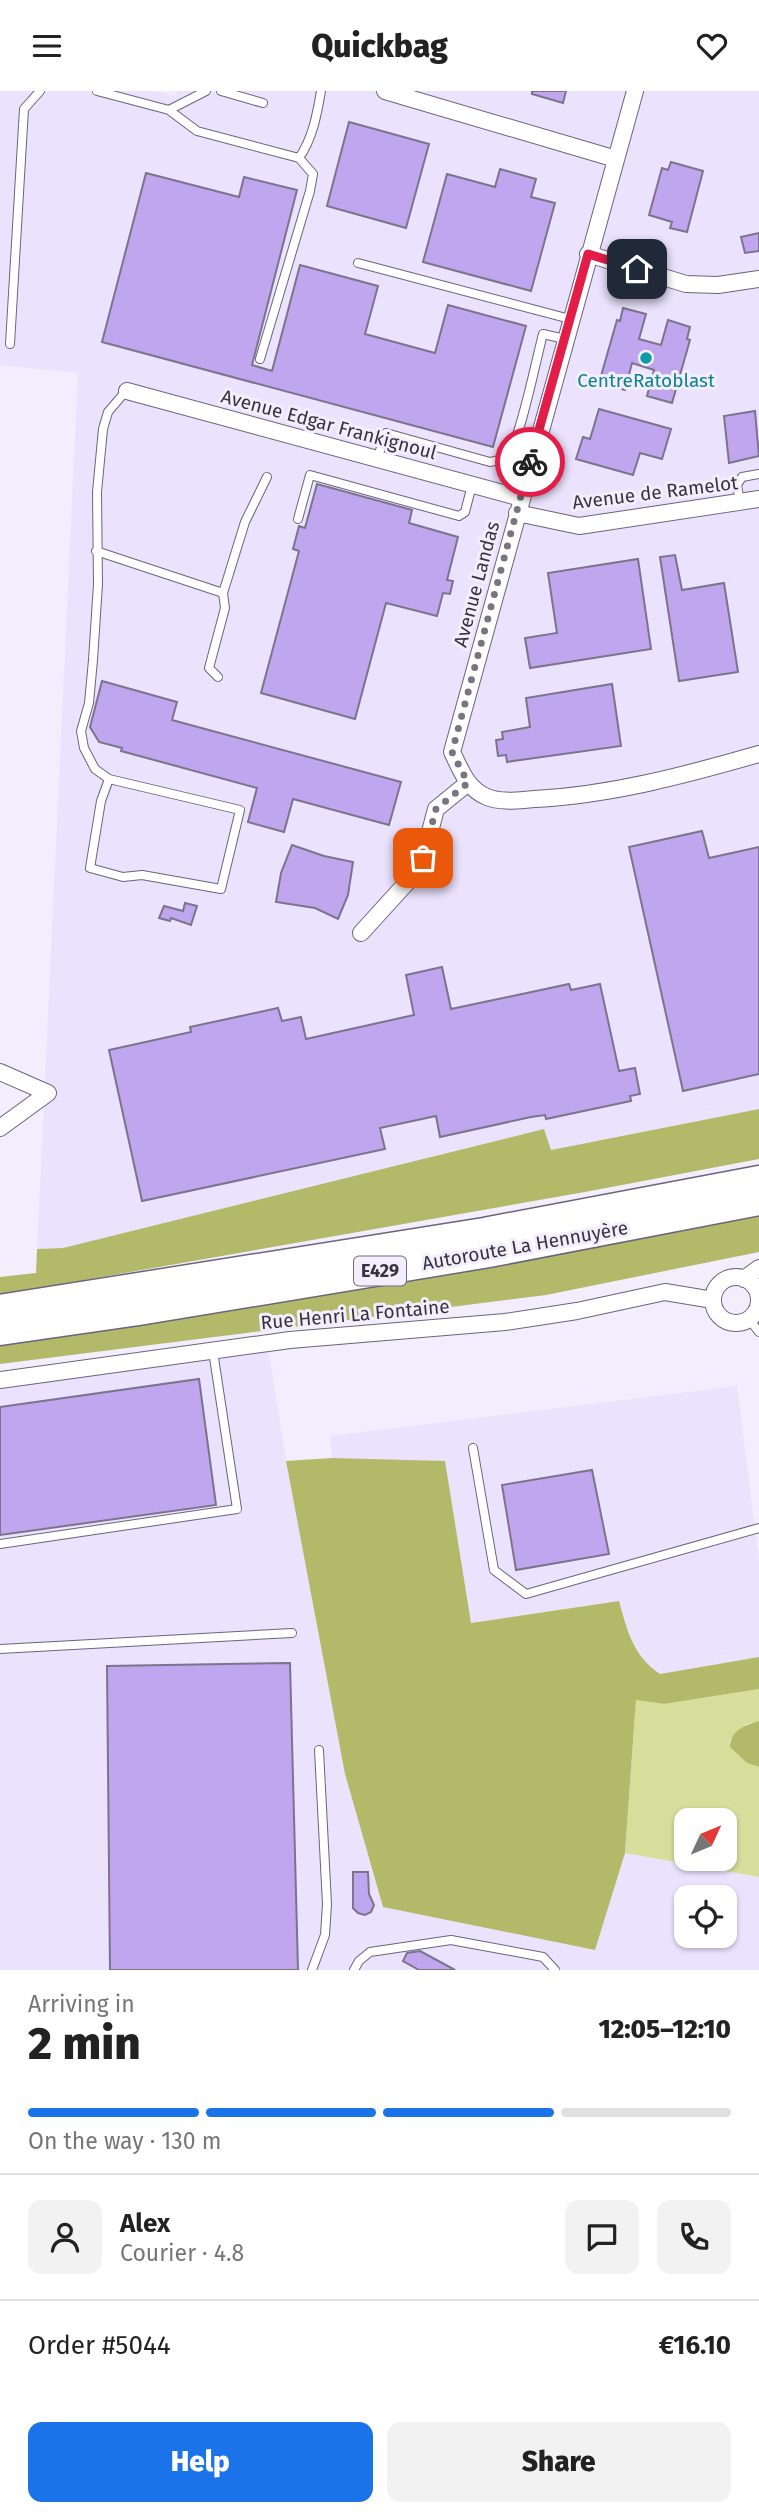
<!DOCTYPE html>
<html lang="en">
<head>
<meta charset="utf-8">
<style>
  :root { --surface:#fff; --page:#f2f2f2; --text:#222; --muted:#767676; --line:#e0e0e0; --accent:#1a73e8 }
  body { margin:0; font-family:"Fira Sans",sans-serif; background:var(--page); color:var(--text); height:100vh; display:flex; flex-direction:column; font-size:26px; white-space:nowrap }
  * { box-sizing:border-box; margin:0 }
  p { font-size:23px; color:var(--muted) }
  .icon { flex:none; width:38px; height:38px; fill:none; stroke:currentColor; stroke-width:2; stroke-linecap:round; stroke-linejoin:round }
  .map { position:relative; height:1879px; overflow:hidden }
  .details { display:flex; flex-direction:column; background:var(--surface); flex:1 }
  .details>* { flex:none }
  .needle { width:46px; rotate:46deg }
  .controls { position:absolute; left:674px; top:1717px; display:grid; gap:14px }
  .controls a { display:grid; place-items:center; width:63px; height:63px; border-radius:14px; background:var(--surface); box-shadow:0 2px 5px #0004; font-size:35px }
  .pin { position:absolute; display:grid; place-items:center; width:60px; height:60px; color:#fff; margin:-30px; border-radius:14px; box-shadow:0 4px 10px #0006 }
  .courier { position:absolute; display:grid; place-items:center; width:70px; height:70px; margin:-35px; border:5px solid #e11d48; border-radius:50%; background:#fff; color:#222; box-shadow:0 2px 9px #0007 }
  .summary em { font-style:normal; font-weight:800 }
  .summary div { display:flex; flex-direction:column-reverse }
  .summary { display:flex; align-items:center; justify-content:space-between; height:119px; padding:0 28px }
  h1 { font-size:46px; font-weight:800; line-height:52px }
  .bar { display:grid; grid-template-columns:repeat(4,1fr); gap:10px 7px; align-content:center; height:84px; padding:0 28px }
  .bar i { height:9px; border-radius:5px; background:var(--line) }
  .bar .current { background:var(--accent) }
  .bar p { grid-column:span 4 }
  .line { display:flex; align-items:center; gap:18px; padding:0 28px; border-top:2px solid var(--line) }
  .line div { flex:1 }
  .round { display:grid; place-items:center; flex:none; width:74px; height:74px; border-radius:14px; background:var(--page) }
  .button { display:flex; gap:14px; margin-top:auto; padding:14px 28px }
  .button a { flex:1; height:80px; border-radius:14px; background:var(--accent); color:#fff; font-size:28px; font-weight:800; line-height:80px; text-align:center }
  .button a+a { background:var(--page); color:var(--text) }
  header { display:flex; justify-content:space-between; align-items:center; height:91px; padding:0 28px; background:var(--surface); font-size:32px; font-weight:800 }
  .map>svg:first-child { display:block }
  .built { fill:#ebe2fd; fill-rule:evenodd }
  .green { fill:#d7de9b; fill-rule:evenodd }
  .forest { fill:#b2ba6a }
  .building { fill:#bfa6ee; stroke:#7b748b; stroke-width:2 }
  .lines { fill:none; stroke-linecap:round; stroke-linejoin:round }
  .service-casing { stroke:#6b647a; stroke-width:10 }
  .minor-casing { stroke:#6b647a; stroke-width:18 }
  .motorway-casing { stroke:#6b647a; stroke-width:31 }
  .service { stroke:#fff; stroke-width:8 }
  .minor { stroke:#fff; stroke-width:16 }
  .motorway { stroke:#fff; stroke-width:28 }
  .done { stroke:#797480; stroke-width:7; stroke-dasharray:0 12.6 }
  .route { stroke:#e11d48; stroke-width:9 }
  .culture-dot { fill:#0f9aa8; stroke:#f3eefd; stroke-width:2.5 }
  .labels { text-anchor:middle; stroke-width:6; stroke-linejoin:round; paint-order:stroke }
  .shield { fill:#f3eefd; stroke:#6f6b77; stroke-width:2 }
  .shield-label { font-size:18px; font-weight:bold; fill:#37333d }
  .culture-label { font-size:19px; fill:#0d838f; stroke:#f3eefd }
  .street-label { font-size:19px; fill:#37333d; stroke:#f3eefd }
</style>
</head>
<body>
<header><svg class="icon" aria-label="menu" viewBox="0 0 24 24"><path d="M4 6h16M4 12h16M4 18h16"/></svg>Quickbag<svg class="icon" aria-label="heart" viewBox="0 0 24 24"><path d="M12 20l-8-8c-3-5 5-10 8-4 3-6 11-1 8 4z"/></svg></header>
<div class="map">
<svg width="759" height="1879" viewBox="0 0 759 1879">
  <rect width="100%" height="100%" fill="#f3eefd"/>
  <!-- built -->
  <path class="built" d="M0 0H156L176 5 177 0H759V1018L550 1059 544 1038 63 1157 37 1158 78 282 0 274Z
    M267 1249 286 1370 345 1683 383 1816 595 1858 625 1762 759 1786V1879H0V1289ZM686 1806H724V1844H686Z
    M737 1295 759 1469V1566L660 1583 650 1576 630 1551 618 1510 471 1532 445 1371 332 1367 330 1345Z"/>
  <!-- green -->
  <path class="green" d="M759 1598V1630L747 1633 730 1649V1656L747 1672 759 1676V1786L625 1762 636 1609 664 1613ZM686 1729H724V1768H686Z"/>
  <!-- forest -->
  <path class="forest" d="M759 1018V1068L585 1101 0 1204V1186L36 1182 37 1158 63 1157 544 1038 551 1059Z
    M759 1125V1161L546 1204 0 1273V1251L446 1183Z
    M332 1367 445 1370 471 1532 619 1510C627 1539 633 1565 660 1583L759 1566V1598L664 1613 636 1609 625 1762 595 1859 383 1816 345 1683 286 1370Z
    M759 1630V1676L747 1672 730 1656C730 1640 745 1634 759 1630Z"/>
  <!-- building -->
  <path class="building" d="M532 0H566L563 12 532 3Z
    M349 31 429 53 406 137 327 115Z
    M671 71 703 80 687 141 670 137 672 131 649 124 662 77 668 79Z
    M500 78 536 88 531 106 555 112 531 200 423 171 447 83 495 96Z
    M146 82 239 106 244 86 297 99 252 274 272 280 300 174 378 195 365 243 435 262 448 214 526 235 493 356 102 251Z
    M759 142V160L745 162 741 146Z
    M623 217 646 223 639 248 661 254 668 229 690 236 687 248 690 249 672 312 647 305 654 279 632 272 625 299 599 292 617 229 620 230Z
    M599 318 671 338 662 368 640 362 633 384 576 368 583 346 590 348Z
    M755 320 759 365 729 372 724 325Z
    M317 393 412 419 409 432 458 446 447 489 453 490 450 503 443 502 437 525 386 512 355 628 261 602 299 460 293 458 299 435 305 437Z
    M675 464 682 499 724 492 738 581 679 590 660 466Z
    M638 468 651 558 530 577 525 547 557 542 548 482Z
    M102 590 177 611 172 629 401 691 389 734 293 708 284 741 248 731 257 697 121 660 122 657 99 651 90 636Z
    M612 593 621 655 507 671 506 664 498 665 496 649 503 648 502 641 530 636 526 607Z
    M702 740 709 767 759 756V983L683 1000 629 756Z
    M292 754 324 765 353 771 348 804 338 828 315 817 276 811 281 782Z
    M185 812 197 815 191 834 171 827 170 830 159 827 164 815 183 820Z
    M442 876 451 918 569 893 571 899 600 893 619 980 635 977 640 1003 630 1005 631 1010 626 1011 546 1028 545 1024 531 1026 440 1046 436 1025 380 1037 385 1058 142 1110 109 959 191 941 190 936 278 917 282 930 301 926 306 948 414 924 406 884Z
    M199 1288 216 1414 0 1444V1316Z
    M592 1379 609 1463 516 1479 502 1394Z
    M290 1572 298 1879H110L107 1575Z
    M353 1781H368L369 1803 374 1814 371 1821 365 1824 358 1822 353 1817Z
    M420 1860 455 1879H419L403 1870 407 1862Z"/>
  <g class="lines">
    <!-- service casing -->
    <g class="service-casing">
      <path id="service" d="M97 0 169 19 206 0
        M221 0 263 12
        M169 19 197 40 299 67C313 47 317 23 321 0
        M358 172 570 228
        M10 253 24 18 40 0
        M260 268 310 100 313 83 299 67
        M377 368 386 342 490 371C497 370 504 368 509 362 520 349 537 265 543 243L565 248
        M740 411 737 394 742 386 759 383
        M298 428 310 384 459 425 465 421 472 394
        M96 460 223 502 245 431 267 386
        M218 586 209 577 225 517 223 502
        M109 688 101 710 90 777 123 786 142 784 221 798 240 719 109 688 95 678 84 657 81 640 89 612 93 569 98 493 97 401 103 338 108 321 126 300
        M749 1228 759 1241
        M473 1357 494 1479 526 1503 759 1437
        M0 1453 237 1418 213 1260
        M0 1558 292 1542
        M312 1879 325 1844 327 1813 319 1659
        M354 1879 359 1870 370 1861 451 1849 543 1866 555 1879"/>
    </g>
    <!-- minor casing -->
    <g class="minor-casing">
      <path id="minor" d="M385 0 616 68
        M635 0 452 661C461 679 467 698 487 706 502 712 519 709 535 708 611 704 686 684 759 663
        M588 163 686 193 718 194 759 188
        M127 300 521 407
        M517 422 579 435 759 408
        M361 842 411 787 423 767 436 718 468 692
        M0 981 48 1002 0 1037
        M713 1209a23 23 0 1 1 46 0a23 23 0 1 1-46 0Z
        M744 1188 759 1177
        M0 1289 290 1249 505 1231 577 1220 665 1201 713 1209"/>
    </g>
    <!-- motorway casing -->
    <g class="motorway-casing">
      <path id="motorway" d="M0 1218 484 1141 759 1089
        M0 1240 139 1220 489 1162 759 1110"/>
    </g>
    <!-- service -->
    <use href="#service" class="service"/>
    <!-- minor -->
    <use href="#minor" class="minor"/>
    <!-- motorway -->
    <use href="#motorway" class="motorway"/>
  </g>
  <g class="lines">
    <!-- done -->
    <path class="done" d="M423 767 436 718 468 692 452 661 530 371"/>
    <!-- route -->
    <path class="route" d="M530 371 588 163 637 178"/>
  </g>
  <!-- markers -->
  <circle class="culture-dot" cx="646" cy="267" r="7"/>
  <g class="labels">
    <!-- shield labels -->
    <rect class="shield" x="354" y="1165.5" width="52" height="29" rx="5"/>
    <g class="shield-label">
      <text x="380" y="1186">E429</text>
    </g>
    <!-- culture labels -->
    <g class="culture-label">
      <text x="646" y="296">CentreRatoblast</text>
    </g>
    <!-- street labels -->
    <g class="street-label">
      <text transform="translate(329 333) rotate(15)" y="7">Avenue Edgar Frankignoul</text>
      <text transform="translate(655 401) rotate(-7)" y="7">Avenue de Ramelot</text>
      <text transform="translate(476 493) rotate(-75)" y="7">Avenue Landas</text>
      <text transform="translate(525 1154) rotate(-10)" y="7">Autoroute La Hennuyère</text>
      <text transform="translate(355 1223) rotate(-5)" y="7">Rue Henri La Fontaine</text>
    </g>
  </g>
</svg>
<div class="controls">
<a><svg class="needle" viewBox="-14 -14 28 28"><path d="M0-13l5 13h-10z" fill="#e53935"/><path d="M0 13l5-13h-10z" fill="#767676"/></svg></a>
<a><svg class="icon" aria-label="locate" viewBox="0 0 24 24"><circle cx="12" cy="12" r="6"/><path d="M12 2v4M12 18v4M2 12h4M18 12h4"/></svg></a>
</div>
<div class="pin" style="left:423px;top:767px;background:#ea580c"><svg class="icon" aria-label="bag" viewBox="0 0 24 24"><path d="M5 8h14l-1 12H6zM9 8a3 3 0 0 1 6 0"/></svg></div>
<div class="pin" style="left:637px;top:178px;background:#1f2937"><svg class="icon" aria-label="home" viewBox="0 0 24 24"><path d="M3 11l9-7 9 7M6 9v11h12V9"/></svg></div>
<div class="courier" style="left:530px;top:371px"><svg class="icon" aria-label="bike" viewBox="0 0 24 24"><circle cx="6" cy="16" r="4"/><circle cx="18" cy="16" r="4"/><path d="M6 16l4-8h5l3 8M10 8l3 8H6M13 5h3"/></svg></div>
</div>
<section class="details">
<div class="summary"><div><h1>2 min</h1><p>Arriving in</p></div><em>12:05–12:10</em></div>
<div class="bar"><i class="current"></i><i class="current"></i><i class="current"></i><i></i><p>On the way · 130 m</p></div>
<div class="line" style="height:126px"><a class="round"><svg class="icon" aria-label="person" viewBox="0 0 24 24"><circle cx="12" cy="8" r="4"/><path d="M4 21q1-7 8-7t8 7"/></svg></a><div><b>Alex</b><p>Courier · 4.8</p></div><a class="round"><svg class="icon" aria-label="chat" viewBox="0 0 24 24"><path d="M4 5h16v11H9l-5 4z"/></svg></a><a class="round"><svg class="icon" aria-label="phone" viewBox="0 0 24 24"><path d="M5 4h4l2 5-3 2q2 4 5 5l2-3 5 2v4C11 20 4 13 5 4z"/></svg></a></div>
<div class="line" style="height:91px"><div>Order #5044</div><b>€16.10</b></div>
<div class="button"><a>Help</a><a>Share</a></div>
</section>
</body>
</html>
